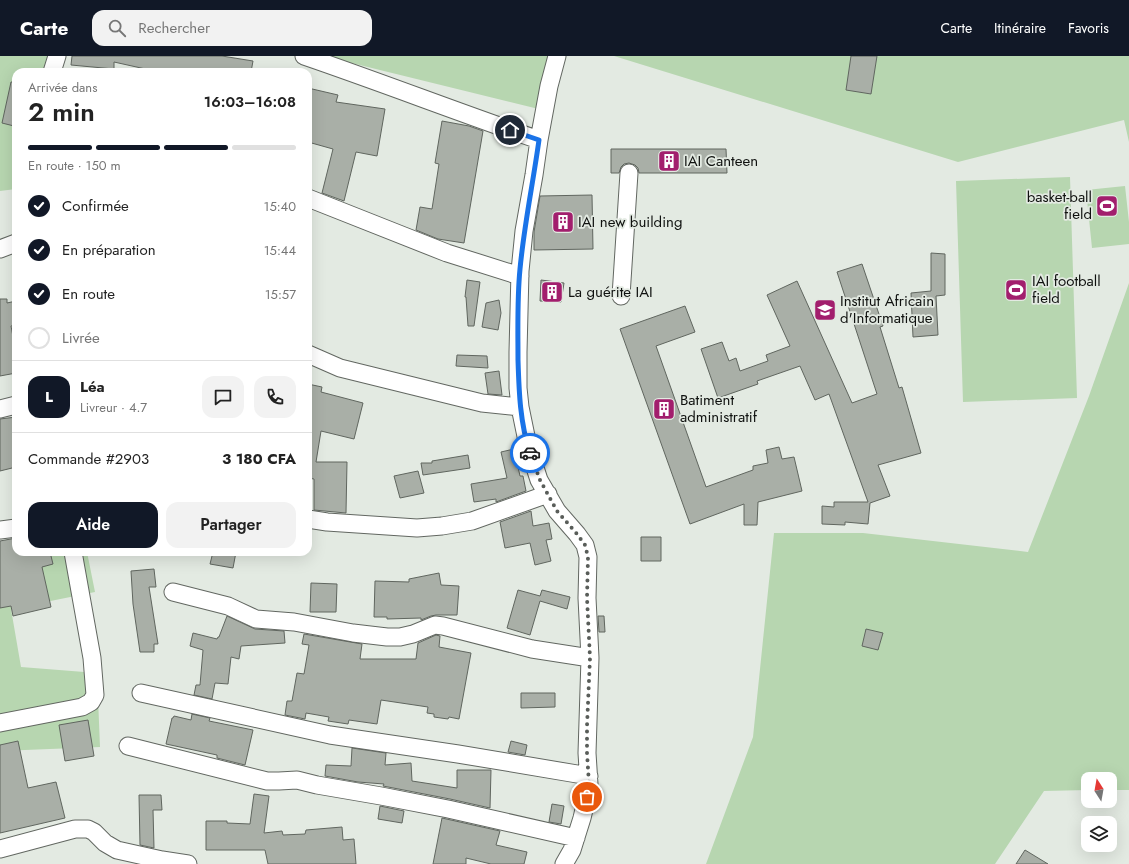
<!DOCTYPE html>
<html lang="fr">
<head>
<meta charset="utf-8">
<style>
  :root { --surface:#fff; --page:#f2f2f2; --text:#222; --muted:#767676; --line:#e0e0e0; --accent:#111827 }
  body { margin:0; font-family:Jost,sans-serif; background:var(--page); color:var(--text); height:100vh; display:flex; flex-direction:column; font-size:15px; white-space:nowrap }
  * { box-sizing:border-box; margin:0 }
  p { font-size:13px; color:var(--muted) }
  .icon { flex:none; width:22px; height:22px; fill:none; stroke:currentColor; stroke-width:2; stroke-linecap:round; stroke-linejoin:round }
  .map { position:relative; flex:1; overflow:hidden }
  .drawer { position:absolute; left:12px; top:12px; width:300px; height:488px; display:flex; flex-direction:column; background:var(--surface); border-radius:12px; box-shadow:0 4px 16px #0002 }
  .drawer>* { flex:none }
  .needle { width:26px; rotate:349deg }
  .fabs { position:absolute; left:1081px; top:716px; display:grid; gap:8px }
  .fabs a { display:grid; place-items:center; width:36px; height:36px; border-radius:8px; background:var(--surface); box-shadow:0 4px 16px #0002; font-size:20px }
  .pin { position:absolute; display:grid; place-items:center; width:34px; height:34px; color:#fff; margin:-17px; border:2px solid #fff; border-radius:50%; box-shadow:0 1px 4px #0007 }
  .courier { position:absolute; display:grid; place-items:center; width:40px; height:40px; margin:-20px; border:3px solid #1a73e8; border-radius:50%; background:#fff; color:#222; box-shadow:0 1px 5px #0007 }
  .overview em { font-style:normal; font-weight:600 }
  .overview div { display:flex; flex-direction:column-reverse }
  .overview { display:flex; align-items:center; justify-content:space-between; height:68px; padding:0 16px }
  h1 { font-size:26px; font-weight:600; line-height:30px }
  .bar { display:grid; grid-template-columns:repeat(4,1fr); gap:6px 4px; align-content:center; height:48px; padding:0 16px }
  .bar i { height:5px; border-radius:3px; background:var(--line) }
  .bar .on { background:var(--accent) }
  .bar p { grid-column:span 4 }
  .line { display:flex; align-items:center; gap:10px; padding:0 16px; border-top:1px solid var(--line) }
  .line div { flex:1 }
  .round { display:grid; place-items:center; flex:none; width:42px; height:42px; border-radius:12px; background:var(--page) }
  ol { padding:0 16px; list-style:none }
  li { display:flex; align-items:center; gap:12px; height:44px }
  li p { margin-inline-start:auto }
  li .icon { padding:4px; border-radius:50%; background:var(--accent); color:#fff; stroke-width:4 }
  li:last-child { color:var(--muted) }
  li i { width:22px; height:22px; border:2px solid var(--line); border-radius:50% }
  .cta { display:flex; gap:8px; margin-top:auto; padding:8px 16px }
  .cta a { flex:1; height:46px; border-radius:12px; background:var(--accent); color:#fff; font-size:16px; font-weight:600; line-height:46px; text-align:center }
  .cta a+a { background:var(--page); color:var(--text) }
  header { display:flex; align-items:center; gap:24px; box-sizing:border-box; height:56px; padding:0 20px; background:var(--accent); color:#fff }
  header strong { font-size:19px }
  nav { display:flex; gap:22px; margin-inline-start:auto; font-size:14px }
  .search { width:280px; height:36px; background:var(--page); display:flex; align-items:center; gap:10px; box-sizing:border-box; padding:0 14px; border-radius:12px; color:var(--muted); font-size:15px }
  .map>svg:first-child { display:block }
  .green { fill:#b7d6b0 }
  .building { fill:#a9afa7; stroke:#60665f }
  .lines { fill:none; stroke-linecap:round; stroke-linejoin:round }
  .street-casing { stroke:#626761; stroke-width:19 }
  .street { stroke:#fff; stroke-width:17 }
  .done { stroke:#595d59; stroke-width:4; stroke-dasharray:0 7.2 }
  .route { stroke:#1a73e8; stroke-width:5 }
  .labels { text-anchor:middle; stroke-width:3.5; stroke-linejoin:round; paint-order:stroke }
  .poi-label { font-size:15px; fill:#0f110f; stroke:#e3eae2; text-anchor:start }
</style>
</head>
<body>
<header>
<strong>Carte</strong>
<div class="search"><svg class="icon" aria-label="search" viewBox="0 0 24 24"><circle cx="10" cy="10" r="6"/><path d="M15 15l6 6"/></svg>Rechercher</div>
<nav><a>Carte</a><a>Itinéraire</a><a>Favoris</a></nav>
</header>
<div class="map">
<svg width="1129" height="808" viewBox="0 0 1129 808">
  <rect width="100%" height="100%" fill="#e3eae2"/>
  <!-- green -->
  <path class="green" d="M0 0H55L53 16H16V133L0 135Z
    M323 0H566L551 56Z
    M614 0H1129V86L1124 64 958 106Z
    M1070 121 1077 342 963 346 956 125Z
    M1125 130 1129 166V188L1092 192 1086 134Z
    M1129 227V734H1110V723H1088V734L1044 735 995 808H706L753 681 774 477H863L1028 496 1089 340Z
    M0 495 16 496H87L95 536 11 553 21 611 97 617 100 691 0 695Z"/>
  <!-- building -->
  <path class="building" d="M72 0H222L253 5 251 16H159L114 6V13L71 9Z
    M851 0H877L871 38 846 34Z
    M11 26H16V60L14 70 2 67Z
    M308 32 338 39 336 46 385 53 377 100 356 96 344 145 322 137 333 93 308 86Z
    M442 65 469 70 483 75 464 187 438 183 416 174 420 151 432 153 439 108 435 107Z
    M611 93H726L727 117H639L638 112 635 109 629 107 624 108 621 111 619 117H611Z
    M592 139 593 193 534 194V176L540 140Z
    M931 197 945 198V239L936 240 938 279 913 281 911 237 931 235Z
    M862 208 883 270 880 271 899 332 902 331 921 397 878 409 890 440 870 447 868 468 845 466V469L822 468V450L834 451V446H868L829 338 815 344 800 310 757 325 758 328 718 342 701 293 722 286 729 305 736 302 740 315 768 305 766 299 790 290 767 239 797 225 852 347 877 338 837 216Z
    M467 224 480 226 474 270H468L466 241H465Z
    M541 224 564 227 561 246 540 245Z
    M0 243H7V247L16 245V269L11 270 16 297V317L0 320Z
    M499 244 501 257 498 274 482 271 486 247Z
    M685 250 695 276 656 290 706 431 753 414V410L768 407 766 394 779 391 782 403 794 401 802 435 758 446 757 469H744V448L690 468 620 273Z
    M457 299 487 300 488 312 456 310Z
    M499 315 502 339 488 338 485 317Z
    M308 328 322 331 321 336 363 347 354 383 321 375 316 406H347L346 457 314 454V423L308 422Z
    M16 361V411L0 415V363Z
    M514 393 520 420H523L526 435 496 446V443L474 446 471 428 507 422 501 396Z
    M468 399 470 412 423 419 421 407H432V405Z
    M418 415 424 437 400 442 394 420Z
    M531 455 533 470 549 467 552 483 546 484 551 505 535 509 530 487 505 492 500 466Z
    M641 481H661V505H641Z
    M16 482V496H50L53 508 42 511 51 551 13 560 11 550 0 552V485Z
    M213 496H236L233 512 210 508Z
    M154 513 156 531H149L158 588H154V596H140L133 548 131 515Z
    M439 517 441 529 459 530 457 559H436L431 560 421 564V562L387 563V561H374L375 525 409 526V523Z
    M311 527 337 528 336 556H310Z
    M518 534 540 540 542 534 570 541 567 553 540 545 530 579 507 572Z
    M227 560 255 573 284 575 285 587 241 590 239 603 231 601 228 628 215 627 212 643 194 639 196 629H200L203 594 190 590 193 577 217 583 218 581H219Z
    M598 560H604L605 576H599Z
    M866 573 883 577 878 594 862 590Z
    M304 578 362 588 360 603H416L418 587 436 579 440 580 439 591 471 597 459 663 449 661 448 663 434 661V658L427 657 428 651 381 644 377 668 349 664 348 668 328 665 329 661 306 657 305 663 285 659 287 645H292L297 617 304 618 309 589 302 588Z
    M521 637H555V651L521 652Z
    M192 658 210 662 209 665 253 674 245 709 217 702V699L166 688 172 662H173L174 660 191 664Z
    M88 664 94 700 65 705 59 669Z
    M18 685 28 732 56 726 65 762 0 777V689Z
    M511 685 527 689 525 699 508 696Z
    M352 692 386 697 385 709 411 707 412 725 457 732V714H491L490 752 450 743 383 730 384 728 358 726 325 720 326 709 351 710Z
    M254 738 269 740 264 777 282 775 283 779 305 778 306 774 342 771 343 784 354 783 356 808H268L265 794H206V765H227V767L250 768Z
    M139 739H161L162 754H153L154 792 140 789Z
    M552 748 564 750 561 768 549 766Z
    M380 750 404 755 402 767 378 763Z
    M442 762 500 775 496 789 527 796 524 808H491L466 802V808H433Z
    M1025 794 1048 808H1016Z"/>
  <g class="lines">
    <!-- street casing -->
    <g class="street-casing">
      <path id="street" d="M304 0C383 27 460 57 539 84
        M557 0 549 30 539 84 534 119 524 175 520 215 518 296V332L520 351 528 390 539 424 557 455 577 478 585 489 588 501 587 542 590 602 587 697 589 728 587 741 582 762 572 794 564 808
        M52 16 57 0
        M308 142 447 197 520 220
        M0 193 16 187
        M621 240 629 117
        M308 298 340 312 482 347 520 351
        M0 353 16 349
        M308 463 327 466 417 472 442 470 472 465 548 438
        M0 474 16 472
        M173 536 228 550 256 563 294 566 353 577 387 581H400L413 578 435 569 443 570 532 593 590 602
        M141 637 330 679 458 698 589 720
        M0 667 82 651 91 646 95 639 92 602 73 496
        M128 690 267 725H279L297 724 317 729 381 740 448 753 576 782
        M0 793 75 773H88L94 776 105 787 117 794 162 804 188 808"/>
    </g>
    <!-- street -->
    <use href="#street" class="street"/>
  </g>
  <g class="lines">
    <!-- done -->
    <path class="done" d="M530 397 540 424 557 455 577 478 585 489 588 501 587 542 590 602 587 670V697L589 728 587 741"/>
    <!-- route -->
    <path class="route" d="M510 74 539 84C533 127 524 170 520 213 517 243 518 274 518 304 519 336 520 367 530 397"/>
  </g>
  <!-- icons -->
  <defs>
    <g id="building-square" transform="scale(1.15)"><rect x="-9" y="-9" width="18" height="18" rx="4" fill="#a21e6d" stroke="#e3eae2"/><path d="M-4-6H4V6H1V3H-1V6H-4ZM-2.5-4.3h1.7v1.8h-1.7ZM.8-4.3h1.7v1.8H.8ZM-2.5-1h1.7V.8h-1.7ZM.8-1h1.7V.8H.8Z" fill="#fff"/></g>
    <g id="stadium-square" transform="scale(1.15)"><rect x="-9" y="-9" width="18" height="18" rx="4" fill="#a21e6d" stroke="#e3eae2"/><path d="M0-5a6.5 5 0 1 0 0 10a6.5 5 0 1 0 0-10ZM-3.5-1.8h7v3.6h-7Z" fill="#fff"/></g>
    <g id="university-square" transform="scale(1.15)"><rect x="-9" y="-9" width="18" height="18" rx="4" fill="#a21e6d" stroke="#e3eae2"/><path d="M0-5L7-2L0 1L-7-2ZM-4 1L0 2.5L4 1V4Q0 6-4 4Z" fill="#fff"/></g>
  </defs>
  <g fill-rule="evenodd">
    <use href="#building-square" x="669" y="105"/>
    <use href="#stadium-square" x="1107" y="150"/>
    <use href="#building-square" x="563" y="166"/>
    <use href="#stadium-square" x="1016" y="234"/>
    <use href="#building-square" x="552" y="236"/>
    <use href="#university-square" x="825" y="254"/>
    <use href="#building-square" x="664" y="353"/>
  </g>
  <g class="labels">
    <!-- poi labels -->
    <g class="poi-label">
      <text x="684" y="110">IAI Canteen</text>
      <text x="1092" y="146" text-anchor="end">basket-ball<tspan x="1092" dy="17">field</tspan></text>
      <text x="578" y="171">IAI new building</text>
      <text x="1032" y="230">IAI football<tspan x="1032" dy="17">field</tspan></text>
      <text x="568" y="241">La guérite IAI</text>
      <text x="840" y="250">Institut Africain<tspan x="840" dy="17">d'Informatique</tspan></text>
      <text x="680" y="349">Batiment<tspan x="680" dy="17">administratif</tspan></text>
    </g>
  </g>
</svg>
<div class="fabs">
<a><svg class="needle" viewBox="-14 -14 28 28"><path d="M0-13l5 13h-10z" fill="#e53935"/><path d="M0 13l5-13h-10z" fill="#767676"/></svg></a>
<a><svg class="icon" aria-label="layers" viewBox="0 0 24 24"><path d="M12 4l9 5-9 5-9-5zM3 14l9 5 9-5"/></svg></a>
</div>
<div class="pin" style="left:587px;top:741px;background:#ea580c"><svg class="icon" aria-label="bag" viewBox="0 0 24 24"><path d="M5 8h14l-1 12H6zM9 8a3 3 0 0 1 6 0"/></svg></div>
<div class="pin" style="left:510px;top:74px;background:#1f2937"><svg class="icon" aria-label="home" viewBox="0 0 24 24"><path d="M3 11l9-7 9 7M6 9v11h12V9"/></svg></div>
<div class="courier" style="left:530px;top:397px"><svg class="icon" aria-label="car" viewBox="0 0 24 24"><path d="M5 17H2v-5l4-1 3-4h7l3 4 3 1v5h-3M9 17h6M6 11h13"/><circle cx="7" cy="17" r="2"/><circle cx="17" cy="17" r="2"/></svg></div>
<section class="drawer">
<div class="overview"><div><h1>2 min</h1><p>Arrivée dans</p></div><em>16:03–16:08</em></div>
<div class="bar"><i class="on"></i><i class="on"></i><i class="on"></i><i></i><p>En route · 150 m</p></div>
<ol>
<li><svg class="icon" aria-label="check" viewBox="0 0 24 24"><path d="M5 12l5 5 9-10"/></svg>Confirmée<p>15:40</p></li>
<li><svg class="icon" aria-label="check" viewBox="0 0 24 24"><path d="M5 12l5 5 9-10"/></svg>En préparation<p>15:44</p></li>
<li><svg class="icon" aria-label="check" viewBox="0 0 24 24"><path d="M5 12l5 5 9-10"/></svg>En route<p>15:57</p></li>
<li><i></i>Livrée</li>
</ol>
<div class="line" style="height:72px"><b class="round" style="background:var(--accent);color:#fff">L</b><div><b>Léa</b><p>Livreur · 4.7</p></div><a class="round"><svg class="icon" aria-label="chat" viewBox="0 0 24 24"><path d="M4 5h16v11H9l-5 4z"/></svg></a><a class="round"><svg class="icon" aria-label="phone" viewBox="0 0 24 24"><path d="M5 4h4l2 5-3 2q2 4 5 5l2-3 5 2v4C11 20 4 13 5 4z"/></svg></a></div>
<div class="line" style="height:52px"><div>Commande #2903</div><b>3 180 CFA</b></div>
<div class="cta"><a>Aide</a><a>Partager</a></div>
</section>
</div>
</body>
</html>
